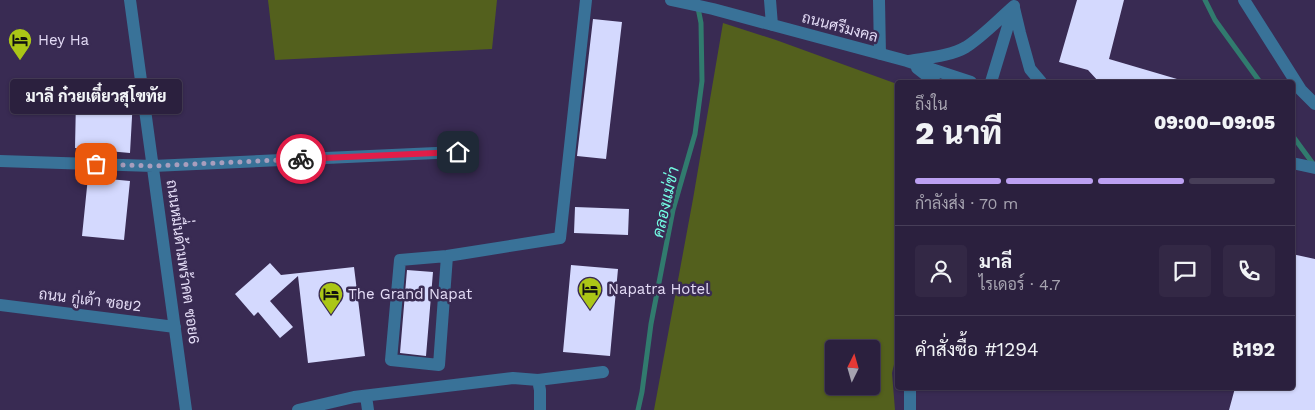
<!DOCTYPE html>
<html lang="th">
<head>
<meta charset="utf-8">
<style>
  :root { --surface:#2b203e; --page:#332845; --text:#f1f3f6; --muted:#a6a3b0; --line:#473e58; --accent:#bca0f2 }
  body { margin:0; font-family:"Work Sans",Sarabun,sans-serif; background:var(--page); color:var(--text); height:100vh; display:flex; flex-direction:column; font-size:19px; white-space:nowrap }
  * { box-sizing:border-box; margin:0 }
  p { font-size:16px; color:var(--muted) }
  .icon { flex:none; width:28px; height:28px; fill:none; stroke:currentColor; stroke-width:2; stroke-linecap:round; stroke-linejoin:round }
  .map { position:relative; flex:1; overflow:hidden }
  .sheet { position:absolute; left:895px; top:80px; width:400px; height:310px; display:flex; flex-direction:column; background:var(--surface); border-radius:5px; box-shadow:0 1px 4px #0004,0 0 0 1px var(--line) }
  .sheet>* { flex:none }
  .needle { width:32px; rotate:5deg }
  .tools { position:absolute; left:825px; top:340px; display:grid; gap:10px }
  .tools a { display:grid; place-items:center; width:55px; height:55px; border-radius:5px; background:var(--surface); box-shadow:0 1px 4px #0004,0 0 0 1px var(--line); font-size:25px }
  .pin { position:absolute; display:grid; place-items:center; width:42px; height:42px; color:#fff; margin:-21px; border-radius:10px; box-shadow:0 2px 8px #0006 }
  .courier { position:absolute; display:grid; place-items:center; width:50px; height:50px; margin:-25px; border:4px solid #e11d48; border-radius:50%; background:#fff; color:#222; box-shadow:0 1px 6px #0007 }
  .bubble { position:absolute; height:35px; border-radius:5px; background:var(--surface); box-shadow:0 1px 4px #0004,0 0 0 1px var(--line); font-size:16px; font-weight:800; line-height:35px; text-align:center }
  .head em { font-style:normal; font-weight:800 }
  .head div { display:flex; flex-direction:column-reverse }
  .head { display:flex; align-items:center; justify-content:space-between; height:85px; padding:0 20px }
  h1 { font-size:32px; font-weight:800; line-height:38px }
  .bar { display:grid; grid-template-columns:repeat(4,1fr); gap:8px 5px; align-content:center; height:60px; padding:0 20px }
  .bar i { height:6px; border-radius:4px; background:var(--line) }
  .bar .on { background:var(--accent) }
  .bar p { grid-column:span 4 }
  .line { display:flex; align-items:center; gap:12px; padding:0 20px; border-top:1px solid var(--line) }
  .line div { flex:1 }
  .round { display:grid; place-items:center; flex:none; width:52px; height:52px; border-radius:5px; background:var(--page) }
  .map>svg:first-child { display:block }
  .green { fill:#53601d; fill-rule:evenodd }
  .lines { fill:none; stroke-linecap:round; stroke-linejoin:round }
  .stream { stroke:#317b6e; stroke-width:5 }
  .building { fill:#d4d9fe }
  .minor { stroke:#397298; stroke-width:12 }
  .done { stroke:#a89ebd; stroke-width:5; stroke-dasharray:0 9 }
  .route { stroke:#e11d48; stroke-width:6 }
  .labels { text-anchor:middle; stroke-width:5; stroke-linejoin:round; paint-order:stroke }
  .street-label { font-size:15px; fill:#e4dcf6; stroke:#392b53 }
  .poi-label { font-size:15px; fill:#e4dcf6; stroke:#392b53; text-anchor:start }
  .water-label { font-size:16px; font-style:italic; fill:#73fce3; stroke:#392b53 }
</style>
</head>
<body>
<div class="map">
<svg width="1315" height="410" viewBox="0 0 1315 410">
  <rect width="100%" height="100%" fill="#392b53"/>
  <!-- green -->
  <path class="green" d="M268 0H497L492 49 275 60Z
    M723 23 776 40 897 84 898 348 892 373 895 410H654L693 199ZM834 349H871V386H834Z"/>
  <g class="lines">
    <!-- stream -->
    <path class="stream" d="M1205 0 1215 20 1260 82
      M1292 135 1314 165
      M638 410 642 392 651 324 673 210 695 134 702 81 701 23 698 8"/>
  </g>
  <!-- building -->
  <path class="building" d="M1077 0H1124L1109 59 1177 79 1176 82H1099L1088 70 1059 62Z
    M593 19 622 22 606 159 577 156Z
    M76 99H133L130 153 75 148Z
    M88 177 130 181 124 240 82 236Z
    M575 207 629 209 628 235 574 233Z
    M1292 254 1315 259V410H1229L1235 388H1292Z
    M270 263 281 275 354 267 365 356 308 363 298 276 270 301 293 327 280 338 258 312 254 316 235 294Z
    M571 265 618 269 610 356 563 352Z
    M407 270 433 272 426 356 400 353Z"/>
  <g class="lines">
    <!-- minor -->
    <path class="minor" d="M130 0 186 410
      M671 0 713 9 907 61 971 82
      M770 0 772 25
      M879 0 880 54
      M1244 0 1301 90 1315 104
      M1014 8 1020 33 1030 69 1041 82
      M909 61C926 58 951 56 966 47 983 36 999 19 1014 6
      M917 68 935 82
      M991 82 1014 6
      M0 161 153 166 458 152
      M1292 163 1315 168
      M447 256 439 365 391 360 400 260 447 256 560 238 586 0
      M0 305 175 327
      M538 380 540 390V410
      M910 388V410
      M366 396 368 410
      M298 410 354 397 513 378 538 380 603 372"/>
  </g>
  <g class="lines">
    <!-- done -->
    <path class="done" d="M96 164 153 166 301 159"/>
    <!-- route -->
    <path class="route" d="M301 159 458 152"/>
  </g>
  <!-- icons -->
  <defs>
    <g id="hotel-pin" transform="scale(1.25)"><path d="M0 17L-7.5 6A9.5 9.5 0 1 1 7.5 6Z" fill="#abc616" stroke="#392b53"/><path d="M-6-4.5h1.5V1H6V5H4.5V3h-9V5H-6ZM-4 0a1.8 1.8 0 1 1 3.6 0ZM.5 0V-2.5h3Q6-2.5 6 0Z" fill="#111"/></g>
  </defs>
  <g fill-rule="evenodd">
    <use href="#hotel-pin" x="20" y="40"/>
    <use href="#hotel-pin" x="590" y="289"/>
    <use href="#hotel-pin" x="331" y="294"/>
  </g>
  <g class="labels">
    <!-- street labels -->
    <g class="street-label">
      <text transform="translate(840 27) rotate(15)" y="5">ถนนศรีมงคล</text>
      <text transform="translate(183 262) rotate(82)" y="5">ถนนหมื่่นด้ามพร้าคต ซอย6</text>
      <text transform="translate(90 300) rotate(7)" y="5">ถนน กู่เต้า ซอย2</text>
    </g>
    <!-- poi labels -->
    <g class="poi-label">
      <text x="38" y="45">Hey Ha</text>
      <text x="608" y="294">Napatra Hotel</text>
      <text x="348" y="299">The Grand Napat</text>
    </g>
    <!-- water labels -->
    <g class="water-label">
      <text transform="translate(665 202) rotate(-77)" y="6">คลองแม่ข่า</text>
    </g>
  </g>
</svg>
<div class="tools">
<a><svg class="needle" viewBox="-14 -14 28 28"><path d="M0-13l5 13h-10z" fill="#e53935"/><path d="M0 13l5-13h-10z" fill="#a6a3b0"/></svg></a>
</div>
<div class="pin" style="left:96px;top:164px;background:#ea580c"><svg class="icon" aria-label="bag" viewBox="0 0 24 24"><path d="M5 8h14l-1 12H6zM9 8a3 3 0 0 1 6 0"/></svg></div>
<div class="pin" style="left:458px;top:152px;background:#1f2937"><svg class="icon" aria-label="home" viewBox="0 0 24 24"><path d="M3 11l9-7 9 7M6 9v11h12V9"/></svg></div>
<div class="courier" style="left:301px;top:159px"><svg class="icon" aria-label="bike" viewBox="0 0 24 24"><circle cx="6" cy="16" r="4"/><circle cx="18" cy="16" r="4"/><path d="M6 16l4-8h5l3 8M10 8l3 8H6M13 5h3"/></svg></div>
<div class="bubble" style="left:10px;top:79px;width:172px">มาลี ก๋วยเตี๋ยวสุโขทัย</div>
<section class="sheet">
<div class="head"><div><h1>2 นาที</h1><p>ถึงใน</p></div><em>09:00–09:05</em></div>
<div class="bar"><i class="on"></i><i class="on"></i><i class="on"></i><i></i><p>กำลังส่ง · 70 m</p></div>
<div class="line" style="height:90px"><a class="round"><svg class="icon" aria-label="person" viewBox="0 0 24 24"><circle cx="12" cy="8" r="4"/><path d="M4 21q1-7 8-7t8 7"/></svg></a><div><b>มาลี</b><p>ไรเดอร์ · 4.7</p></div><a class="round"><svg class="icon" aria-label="chat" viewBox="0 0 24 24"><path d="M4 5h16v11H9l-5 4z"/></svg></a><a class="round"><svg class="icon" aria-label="phone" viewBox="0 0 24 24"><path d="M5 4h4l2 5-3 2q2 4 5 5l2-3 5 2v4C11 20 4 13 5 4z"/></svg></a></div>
<div class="line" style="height:65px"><div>คำสั่งซื้อ #1294</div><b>฿192</b></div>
</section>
</div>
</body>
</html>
